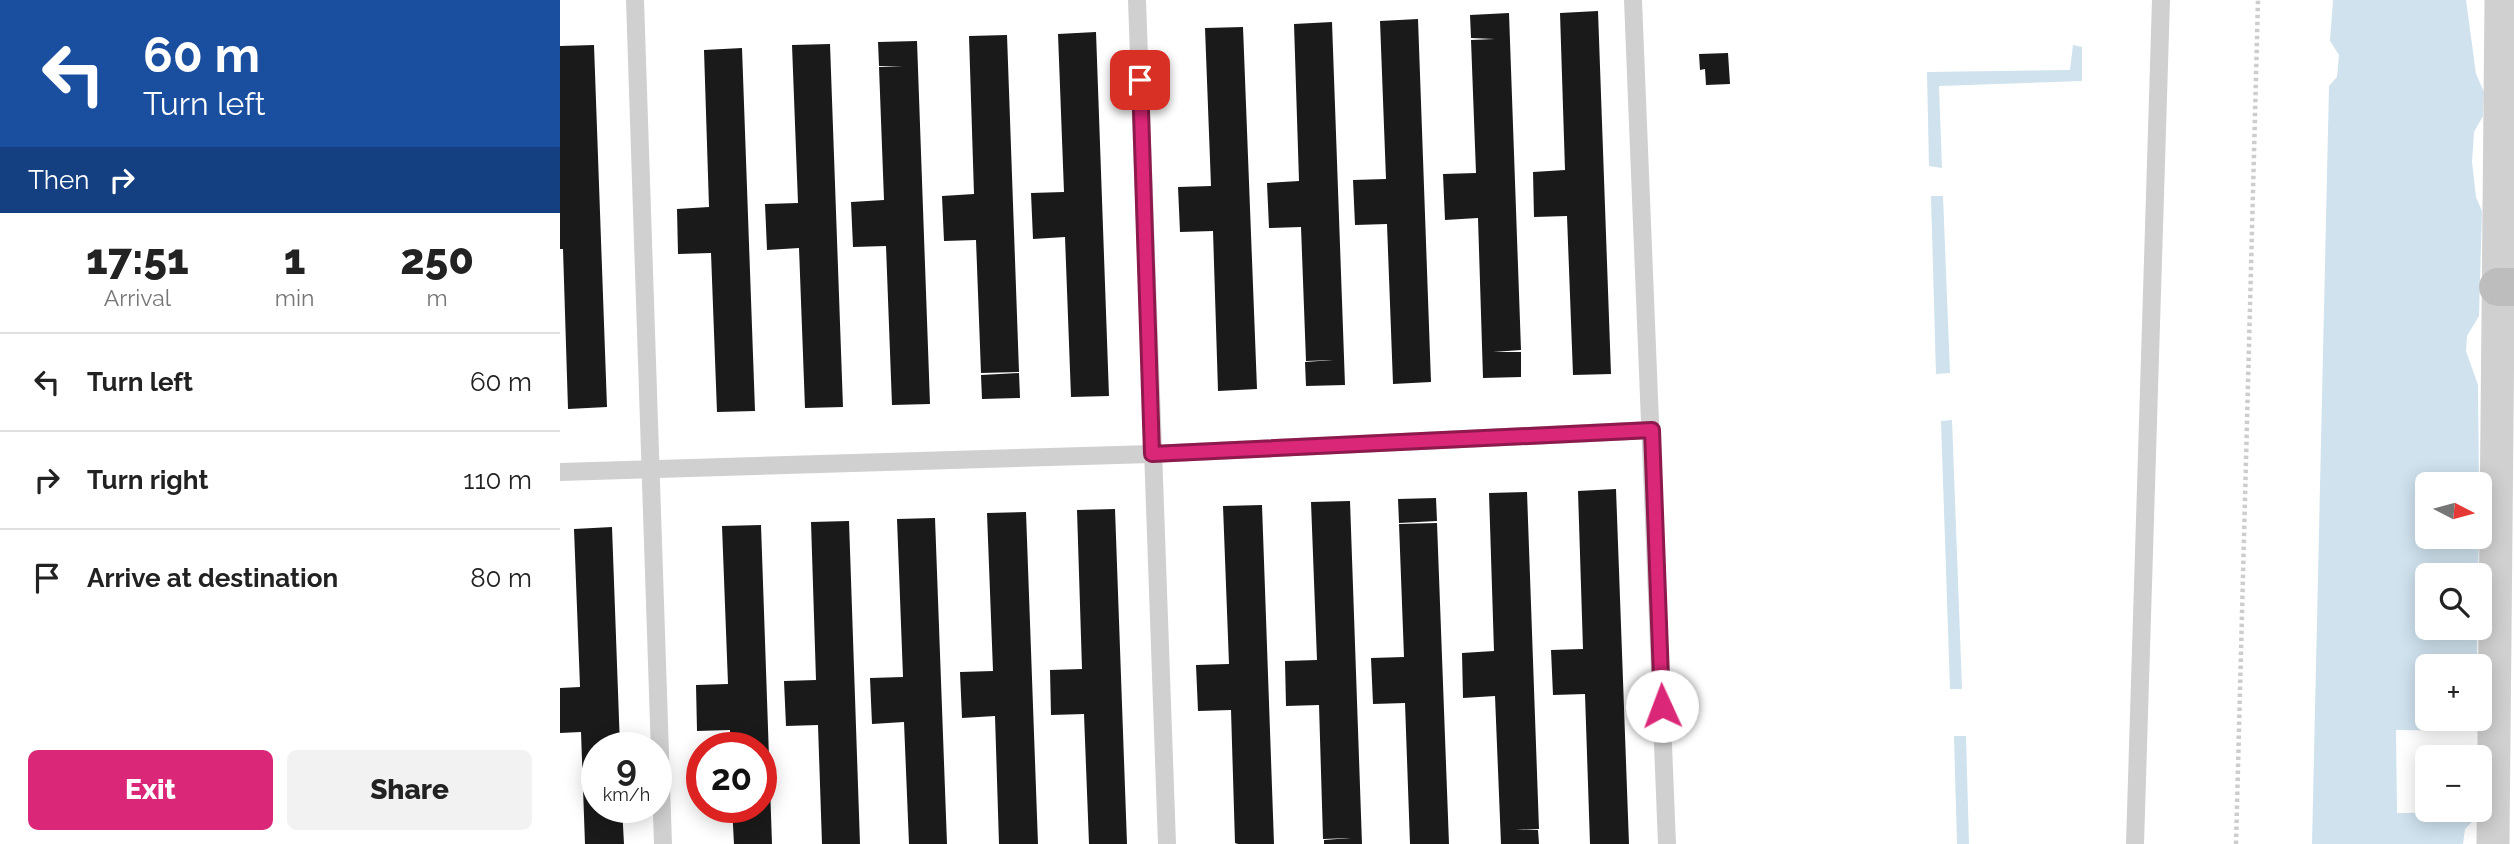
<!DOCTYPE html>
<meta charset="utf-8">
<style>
body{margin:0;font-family:Raleway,sans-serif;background:#f2f2f2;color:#222;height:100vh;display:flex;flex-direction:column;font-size:26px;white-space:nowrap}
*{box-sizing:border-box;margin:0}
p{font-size:23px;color:#767676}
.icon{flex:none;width:38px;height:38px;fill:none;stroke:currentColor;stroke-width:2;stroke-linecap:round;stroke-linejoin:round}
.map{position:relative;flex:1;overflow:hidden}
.side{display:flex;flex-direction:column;background:#fff;width:560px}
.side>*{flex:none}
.top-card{background:#1a4fa0;color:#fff;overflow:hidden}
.needle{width:46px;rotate:96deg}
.controls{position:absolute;left:1855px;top:472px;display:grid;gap:14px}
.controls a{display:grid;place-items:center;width:77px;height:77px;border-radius:10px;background:#fff;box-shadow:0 4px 18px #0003;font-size:35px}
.speed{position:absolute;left:21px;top:732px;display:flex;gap:14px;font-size:35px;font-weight:700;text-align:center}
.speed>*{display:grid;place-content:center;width:91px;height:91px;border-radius:50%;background:#fff;box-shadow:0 4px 18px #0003;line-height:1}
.speed small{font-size:18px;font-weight:400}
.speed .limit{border:10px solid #d22;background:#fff;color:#111}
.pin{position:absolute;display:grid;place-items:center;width:60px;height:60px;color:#fff;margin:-30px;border-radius:14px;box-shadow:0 4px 10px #0006}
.me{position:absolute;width:77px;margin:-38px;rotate:358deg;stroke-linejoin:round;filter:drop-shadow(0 0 5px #0008)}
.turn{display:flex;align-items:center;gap:24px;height:147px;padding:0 28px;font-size:32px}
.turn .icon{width:91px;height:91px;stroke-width:2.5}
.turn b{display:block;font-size:49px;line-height:60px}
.then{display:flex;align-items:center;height:66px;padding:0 28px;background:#0003;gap:14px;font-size:26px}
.eta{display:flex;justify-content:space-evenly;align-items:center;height:119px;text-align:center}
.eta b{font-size:42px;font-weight:800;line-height:49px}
.action{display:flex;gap:14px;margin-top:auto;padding:14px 28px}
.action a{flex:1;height:80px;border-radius:10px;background:#db2777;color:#fff;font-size:28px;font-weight:800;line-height:80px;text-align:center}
.action a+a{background:#f2f2f2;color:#222}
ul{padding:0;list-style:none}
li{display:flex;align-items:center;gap:21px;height:98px;padding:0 28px;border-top:2px solid #e0e0e0}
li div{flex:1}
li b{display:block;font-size:26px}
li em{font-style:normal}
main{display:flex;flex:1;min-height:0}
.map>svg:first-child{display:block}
.water{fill:#cfe2ee}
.building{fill:#1a1a1a}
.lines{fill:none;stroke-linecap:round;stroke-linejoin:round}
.path{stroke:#cdcdcd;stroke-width:4.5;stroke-dasharray:3.5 3.5;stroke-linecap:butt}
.lane{stroke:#d0d0d0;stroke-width:18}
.street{stroke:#d0d0d0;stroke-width:33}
.secondary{stroke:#bdbdbd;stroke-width:38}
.route-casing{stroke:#8e194d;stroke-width:18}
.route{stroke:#db2777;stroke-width:12}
</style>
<main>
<section class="side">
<div class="top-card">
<div class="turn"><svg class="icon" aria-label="left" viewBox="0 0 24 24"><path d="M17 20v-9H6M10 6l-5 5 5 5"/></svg><div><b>60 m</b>Turn left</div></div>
<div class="then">Then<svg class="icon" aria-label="right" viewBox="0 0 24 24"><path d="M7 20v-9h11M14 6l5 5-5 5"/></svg></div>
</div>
<div class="eta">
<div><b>17:51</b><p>Arrival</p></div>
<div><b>1</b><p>min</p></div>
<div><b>250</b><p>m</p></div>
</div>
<ul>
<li><svg class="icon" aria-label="left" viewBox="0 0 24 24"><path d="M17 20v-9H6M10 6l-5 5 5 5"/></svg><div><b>Turn left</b></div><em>60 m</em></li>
<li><svg class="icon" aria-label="right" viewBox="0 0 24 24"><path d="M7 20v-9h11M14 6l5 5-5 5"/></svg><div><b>Turn right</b></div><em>110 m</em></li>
<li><svg class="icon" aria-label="arrive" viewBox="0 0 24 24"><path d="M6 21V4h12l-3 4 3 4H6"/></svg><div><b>Arrive at destination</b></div><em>80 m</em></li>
</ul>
<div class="action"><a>Exit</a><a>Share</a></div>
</section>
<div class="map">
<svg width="1954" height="844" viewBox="0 0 1954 844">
<rect width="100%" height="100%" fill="#fff"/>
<g class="water">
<path d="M1773,0H1906L1916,74L1924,92L1923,116L1914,132L1912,162L1916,197L1922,211L1919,316L1907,336L1906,351L1918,385L1919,485H1867V537H1919L1918,576H1867V628H1917V667H1867V719H1916V731L1836,730L1837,813L1913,812L1912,822L1905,829L1903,844H1752L1769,86L1777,77L1779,55L1770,41Z"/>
<path d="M1513,45L1522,47V81L1379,86L1382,168L1369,166L1367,72L1510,70Z"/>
<path d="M1371,196H1383L1390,373L1376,374Z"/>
<path d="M1392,420L1402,689H1390L1381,421Z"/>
<path d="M1394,736H1406L1409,844H1397Z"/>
</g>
<g class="building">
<path d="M1038,11L1051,374L1013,375L1007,216L974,217L973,172L1005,170L1000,13Z"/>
<path d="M949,13L961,350L933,352H961V377L923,378L918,218L885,220L883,174L916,173L911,40L935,39L911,38L910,15Z"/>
<path d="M858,19L871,382L833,384L827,224L795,225L793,180L826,179L820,21Z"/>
<path d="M772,22L785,385L746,386L745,362L773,360L746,361L741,227L709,228L707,183L739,181L734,24Z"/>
<path d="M683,27L697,389L658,391L653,231L620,232L618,187L651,186L645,28Z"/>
<path d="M536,32L549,396L511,397L505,237L473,239L471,193L504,192L498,34Z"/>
<path d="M447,35L459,372L421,373L416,240L384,241L382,196L414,194L409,36Z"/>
<path d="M357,41L370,404L332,405L326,246L293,247L291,202L324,200L319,67L343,66H319L318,42Z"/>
<path d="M270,44L283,407L245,408L239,248L207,250L205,204L238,203L232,45Z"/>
<path d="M34,45L47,407L8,409L3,249H0V46Z"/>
<path d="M182,48L195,411L157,412L151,253L118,254L117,209L149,207L144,50Z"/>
<path d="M1168,53L1170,84L1146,85L1145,69L1140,70L1139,54Z"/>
<path d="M459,373L460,398L422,399L421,375Z"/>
<path d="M1056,489L1069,844H1030L1025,694L993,695L991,650L1023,649L1018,491Z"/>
<path d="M967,492L979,829L955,830H978L979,844H941L935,696L903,698L902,653L934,651L929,493Z"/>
<path d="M876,498L877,521L839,523L838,499Z"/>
<path d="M790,501L802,844H764V840L791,838L763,839L759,705L726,706L725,661L757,660L751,502Z"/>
<path d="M702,505L714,844H678L675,843L671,710L638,711L636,665L669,664L663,506Z"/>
<path d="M555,509L567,844H529L524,714L491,715L490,670L522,669L517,510Z"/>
<path d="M466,512L478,844H439L435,716L402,718L400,672L433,671L427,513Z"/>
<path d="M375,518L387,844H349L344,722L312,724L310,678L343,677L337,519Z"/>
<path d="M289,521L300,844H262L258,725L226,726L224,681L256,680L251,522Z"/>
<path d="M877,523L889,844H850L845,703L813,704L811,658L844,657L839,524Z"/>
<path d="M201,525L212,844H174L172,807H201V747H170V730L137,731L136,685L168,684L162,526Z"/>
<path d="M52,527L60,747H37V807H62L64,844H25L21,732L0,733V688L20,687L14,529Z"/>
</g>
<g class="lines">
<path class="path" d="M1676,844L1698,0"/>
<g class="lane">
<path d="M75,0L103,844"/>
<path d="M577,0L607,844"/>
<path d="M1073,0L1107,844"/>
<path d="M0,472L591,454L1092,430"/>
<path d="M1575,844L1601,0"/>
</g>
<path class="street" d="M1933,844L1941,0"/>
<path class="secondary" d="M1938,287H1954"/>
</g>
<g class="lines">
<g class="route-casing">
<path id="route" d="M580,80L592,454L1092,430L1102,706"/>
</g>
<use href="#route" class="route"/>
</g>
</svg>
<div class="controls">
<a><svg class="needle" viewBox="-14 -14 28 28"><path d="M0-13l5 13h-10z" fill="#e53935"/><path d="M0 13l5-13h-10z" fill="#767676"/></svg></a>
<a><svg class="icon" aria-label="search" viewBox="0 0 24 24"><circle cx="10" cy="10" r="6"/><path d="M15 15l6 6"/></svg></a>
<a>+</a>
<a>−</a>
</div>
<div class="speed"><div>9<small>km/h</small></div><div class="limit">20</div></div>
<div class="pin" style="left:580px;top:80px;background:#d93025"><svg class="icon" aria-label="arrive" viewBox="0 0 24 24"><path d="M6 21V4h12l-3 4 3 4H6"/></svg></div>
<svg class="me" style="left:1102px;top:706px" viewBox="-20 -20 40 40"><circle r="19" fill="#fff"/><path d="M0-13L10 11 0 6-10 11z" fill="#db2777"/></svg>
</div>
</main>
